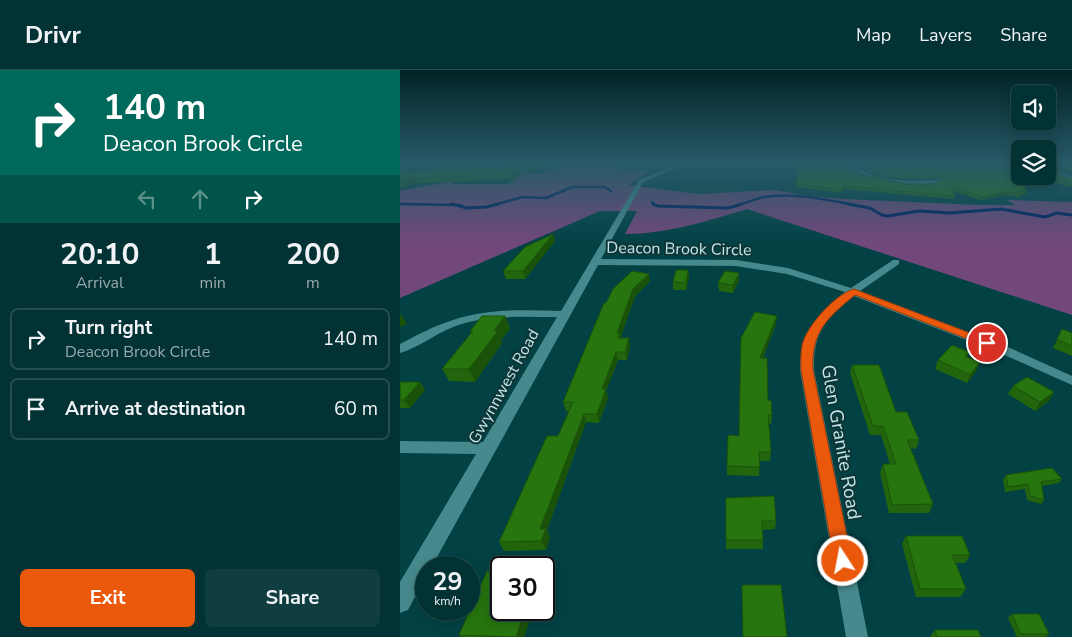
<!DOCTYPE html>
<style>
body{margin:0;font-family:"Nunito Sans",sans-serif;background:#103e40;color:#f1f3f6;height:100vh;display:flex;flex-direction:column;font-size:19px;white-space:nowrap}
*{box-sizing:border-box;margin:0}
p{font-size:16px;color:#96aaac}
.icon{flex:none;width:28px;height:28px;fill:none;stroke:currentColor;stroke-width:2;stroke-linecap:round;stroke-linejoin:round}
.map{position:relative;flex:1;overflow:hidden}
.drawer{display:flex;flex-direction:column;background:#023234;width:400px}
.drawer>*{flex:none}
.banner{background:#00695c;color:#fff;overflow:hidden}
.fabs{position:absolute;left:611px;top:15px;display:grid;gap:10px}
.fabs a{display:grid;place-items:center;width:45px;height:45px;border-radius:8px;background:#023234;box-shadow:0 2px 12px #0003,0 0 0 1px #234d4f;font-size:25px}
.speed{position:absolute;left:15px;top:486px;display:flex;gap:10px;font-size:25px;font-weight:700;text-align:center}
.speed>*{display:grid;place-content:center;width:65px;height:65px;border-radius:50%;background:#023234;box-shadow:0 2px 12px #0003,0 0 0 1px #234d4f;line-height:1}
.speed small{font-size:12px;font-weight:400}
.speed .limit{border:2px solid #111;border-radius:8px;background:#fff;color:#111}
.pin{position:absolute;display:grid;place-items:center;width:42px;height:42px;color:#fff;margin:-21px;border:2px solid #fff;border-radius:50%;box-shadow:0 1px 5px #0007}
.me{position:absolute;width:55px;margin:-28px;rotate:349deg;stroke-linejoin:round;filter:drop-shadow(0 0 4px #0008)}
.turn{display:flex;align-items:center;gap:18px;height:105px;padding:0 20px;font-size:22px}
.turn .icon{width:65px;height:65px;stroke-width:2.5}
.turn b{display:block;font-size:35px;line-height:42px}
.lanes{display:flex;align-items:center;height:48px;padding:0 20px;background:#0003;justify-content:center;gap:25px;direction:ltr}
.lanes .off{opacity:.35}
.eta{display:flex;justify-content:space-evenly;align-items:center;height:85px;text-align:center}
.eta b{font-size:30px;font-weight:700;line-height:35px}
.cta{display:flex;gap:10px;margin-top:auto;padding:10px 20px}
.cta a{flex:1;height:58px;border-radius:8px;background:#ea580c;color:#fff;font-size:20px;font-weight:700;line-height:58px;text-align:center}
.cta a+a{background:#103e40;color:#f1f3f6}
ul{padding:0;list-style:none}
li{display:flex;align-items:center;gap:15px;height:62px;margin:0 10px 8px;padding:0 10px;border:2px solid #234d4f;border-radius:8px}
li div{flex:1}
li b{display:block;font-size:19px}
li em{font-style:normal}
header{display:flex;align-items:center;gap:30px;box-sizing:border-box;height:70px;padding:0 25px;background:#023234;border-bottom:1px solid #234d4f}
header strong{font-size:24px}
nav{display:flex;gap:28px;margin-inline-start:auto;font-size:18px}
main{display:flex;flex:1;min-height:0}
.map>svg:first-child{display:block}
.green{fill:#72487c}
.lines{fill:none;stroke-linecap:round;stroke-linejoin:round}
.stream-far1{stroke:#002262;stroke-width:2.5}
.stream{stroke:#002262;stroke-width:3}
.minor{fill:#478a8d;fill-rule:evenodd}
.wall{fill:#22650d}
.shaded-wall{fill:#1b520a}
.building{fill:#27750f;stroke:#1b520a}
.route{fill:#ea580c;stroke:#983908}
.labels{text-anchor:middle;stroke-width:4;stroke-linejoin:round;paint-order:stroke}
.street-label{font-size:16px;fill:#c3e5e7;stroke:#0e3638}
.near-street-label{font-size:19px;fill:#c3e5e7;stroke:#0e3638}
</style>
<header>
<strong>Drivr</strong>
<nav><a>Map</a><a>Layers</a><a>Share</a></nav>
</header>
<main>
<section class="drawer">
<div class="banner">
<div class="turn"><svg class="icon" aria-label="right" viewBox="0 0 24 24"><path d="M7 20v-9h11M14 6l5 5-5 5"/></svg><div><b>140 m</b>Deacon Brook Circle</div></div>
<div class="lanes"><svg class="icon off" aria-label="left" viewBox="0 0 24 24"><path d="M17 20v-9H6M10 6l-5 5 5 5"/></svg><svg class="icon off" aria-label="ahead" viewBox="0 0 24 24"><path d="M12 20V5M6 11l6-6 6 6"/></svg><svg class="icon" aria-label="right" viewBox="0 0 24 24"><path d="M7 20v-9h11M14 6l5 5-5 5"/></svg></div>
</div>
<div class="eta">
<div><b>20:10</b><p>Arrival</p></div>
<div><b>1</b><p>min</p></div>
<div><b>200</b><p>m</p></div>
</div>
<ul>
<li><svg class="icon" aria-label="right" viewBox="0 0 24 24"><path d="M7 20v-9h11M14 6l5 5-5 5"/></svg><div><b>Turn right</b><p>Deacon Brook Circle</p></div><em>140 m</em></li>
<li><svg class="icon" aria-label="arrive" viewBox="0 0 24 24"><path d="M6 21V4h12l-3 4 3 4H6"/></svg><div><b>Arrive at destination</b></div><em>60 m</em></li>
</ul>
<div class="cta"><a>Exit</a><a>Share</a></div>
</section>
<div class="map">
<svg width="672" height="567" viewBox="0 0 672 567">
<rect width="100%" height="100%" fill="#024245"/>
<path class="green" d="M163,94H217L223,100L251,101L228,115L299,124L375,120L408,126L444,129L579,135H615L607,130L672,132V245L347,139C308,151 266,164 225,164L237,141H200L0,228V121L58,110L52,114H109L120,104H143Z"/>
<g class="lines">
<g class="stream-far1">
<path d="M252,132L254,135"/>
<path d="M0,134L61,135"/>
<path d="M93,135L123,127L146,128L172,117H205L211,121"/>
<path d="M338,135C346,133 355,129 364,127C390,122 428,130 455,135"/>
</g>
<g class="stream">
<path d="M52,134L67,138L86,137L98,134"/>
<path d="M253,134L258,136L328,138L342,134"/>
<path d="M448,134L470,138L482,145L488,146L519,141L550,143L601,139L645,147L657,143L672,145"/>
</g>
<g class="minor">
<path d="M0,94H5V97L11,103L24,100L27,102L8,106L0,98Z"/>
<path d="M39,94H91L53,97Z"/>
<path d="M277,94H284L243,112L201,189L336,190L388,198L451,218L493,190H499V194L460,221L608,277L672,306V315L600,283L454,226C425,247 413,264 414,300L468,567H446L400,300C401,263 416,244 445,222L387,204L336,196L198,195L31,498H26V506L8,540L0,543V512L76,384L0,383V371L83,372L157,247C122,247 85,244 53,257C35,264 18,278 0,283V274C17,265 34,256 53,250C88,238 125,240 161,241L239,110Z"/>
<path d="M441,94C452,93 466,104 478,107C498,112 518,111 538,110L541,112C522,124 459,109 441,94Z"/>
<path d="M608,94H620V98L609,95Z"/>
<path d="M648,100L672,106V110L648,104Z"/>
</g>
</g>
<g class="wall">
<path d="M91,94H151L131,103H124L115,109L19,113L0,117V97L8,104L79,96L90,98L101,97L108,94L92,96Z"/>
<path d="M368,94H442L461,104L506,114H533L541,110L538,108L508,109L486,107L451,94H609L626,122L625,125H621L620,127L604,125L581,130L553,121L555,126L554,129L444,119L441,123L396,117L398,99Z"/>
<path d="M648,94H672V104L648,98V99L649,103L672,109V117L623,106H648Z"/>
<path d="M153,164L155,171L125,209H106L103,201Z"/>
<path d="M288,200L289,207L286,220H273V212Z"/>
<path d="M339,203V210L333,223L319,221L318,213Z"/>
<path d="M250,211L235,226L221,266V268L230,277L227,290H218L206,321L208,328L199,353L186,352L147,460L150,467L146,480L104,481L99,472L158,366L169,341H166L163,332L206,233Z"/>
<path d="M105,246L110,258L101,270L102,273L75,312L49,311L42,299L71,263L70,261Z"/>
<path d="M376,254L363,288L368,331L372,345L371,354H369L371,382L370,391H360L359,406L327,405V396L339,366L341,268Z"/>
<path d="M662,259L672,263V286L653,278Z"/>
<path d="M569,282L567,287L576,301L567,313L535,299L538,290Z"/>
<path d="M452,295L496,342L519,370L516,379L511,378L533,434L529,443H489L480,403L483,394H490L481,365H470L450,303Z"/>
<path d="M0,312H20L25,320L10,338H0Z"/>
<path d="M613,316L649,331L635,341L608,324Z"/>
<path d="M606,405L662,409L659,413L642,416L644,430L641,434L627,430L625,419L605,422L603,410Z"/>
<path d="M326,428L376,451L375,459L363,460V479H326Z"/>
<path d="M506,466L570,485L565,493H556L566,519L560,527H516L502,474Z"/>
<path d="M101,540H117L116,541L130,549L124,567H61L59,565Z"/>
<path d="M612,544L649,564L646,567H617L608,548Z"/>
<path d="M535,560L581,567H530Z"/>
</g>
<g class="shaded-wall">
<path d="M11,94H23L11,100L9,95Z"/>
<path d="M91,94H112L92,96Z"/>
<path d="M139,94H151L131,103L130,98Z"/>
<path d="M123,98L124,103L115,109L114,104Z"/>
<path d="M16,108L19,113L0,117V111Z"/>
<path d="M605,122L604,125L581,130L582,127Z"/>
<path d="M153,164L155,171L125,209L123,201Z"/>
<path d="M288,200L289,207L286,220V213Z"/>
<path d="M339,203V210L333,223V215Z"/>
<path d="M249,204L250,211L235,226L221,266L222,271L219,277L217,263L233,219Z"/>
<path d="M0,243L7,254L0,257Z"/>
<path d="M105,246L110,258L101,270L102,273L75,312L69,299L94,260Z"/>
<path d="M377,246L376,254L359,296L360,288Z"/>
<path d="M229,268L230,277L227,290L225,282Z"/>
<path d="M216,282L218,290L206,321L208,328L199,353L197,344L202,319Z"/>
<path d="M580,292L576,301L567,313L570,305Z"/>
<path d="M20,312L25,320L10,338L4,330Z"/>
<path d="M654,322L649,331L635,341L640,332Z"/>
<path d="M184,344L186,352L147,460L150,467L146,480L141,471L140,459Z"/>
<path d="M125,541L130,549L124,567H116Z"/>
</g>
<g class="building">
<path d="M51,94H75L79,96L90,98L101,97L109,94H139L130,98H123L114,104L16,108L0,111V97L8,104Z"/>
<path d="M382,94H442L461,104L506,114H533L544,109L539,105L509,106L486,104L458,94H609L620,97V106H623L626,122L621,121L622,124L605,122L582,127L551,117L555,126L444,116L441,120L396,114L399,97Z"/>
<path d="M648,94H672V101L650,95L648,97Z"/>
<path d="M648,98L649,103L672,109V113L638,106H648Z"/>
<path d="M153,164L123,201H103L125,177Z"/>
<path d="M276,200H288L286,213L273,212Z"/>
<path d="M232,201L249,204L233,219L217,263H220L218,268H229L225,282H216L202,319H206L197,344H184L140,459H146L141,471L99,472L147,366H158L173,332H163L204,233H206L213,219Z"/>
<path d="M325,201L339,203L333,215L318,213Z"/>
<path d="M355,242L377,246L360,288H367L368,331L371,330L372,345H368L371,382H359L360,397L327,396L328,365L339,366L341,268Z"/>
<path d="M82,246H105L94,260L98,261L69,299H42L73,261H70Z"/>
<path d="M662,259L672,263V276L657,269Z"/>
<path d="M552,275L569,282L565,286L580,292L570,305L538,290Z"/>
<path d="M452,295H479L496,342H507L519,370H507L533,434L492,435L483,394H496L483,356H473Z"/>
<path d="M627,307L654,322L640,332L613,316Z"/>
<path d="M0,312H20L4,330H0Z"/>
<path d="M652,398L662,409L641,412L644,430L630,426L628,414L608,417L606,405Z"/>
<path d="M374,426L376,451H362L363,470H326V428Z"/>
<path d="M506,466H562L570,485H552L566,519H520Z"/>
<path d="M87,501L101,502V540L125,541L116,567L59,565Z"/>
<path d="M342,515H381L387,567H343Z"/>
<path d="M612,544H639L649,564H621Z"/>
<path d="M535,560H578L581,567H537Z"/>
</g>
<linearGradient id="sky" x2="0" y2="1"><stop stop-color="#012426"/><stop offset="0.54" stop-color="#285a68"/><stop offset="1" stop-color="#285a68" stop-opacity="0"/></linearGradient>
<rect width="672" height="173" fill="url(#sky)"/>
<path class="route" d="M454,219L591,271L592,273L587,276L583,275L455,225C427,248 411,262 413,300L452,491L449,497L443,500L436,497L434,491L401,300C401,289 400,279 404,269C411,252 436,224 454,219Z"/>
<g class="labels">
<g class="street-label">
<text transform="translate(279 178) rotate(1)" y="6">Deacon Brook Circle</text>
<text transform="translate(103 316) rotate(-61)" y="6">Gwynnwest Road</text>
</g>
<g class="near-street-label">
<text transform="translate(442 372) rotate(80)" y="7">Glen Granite Road</text>
</g>
</g>
</svg>
<div class="fabs">
<a><svg class="icon" aria-label="sound" viewBox="0 0 24 24"><path d="M4 9h4l5-4v14l-5-4H4zM17 9q2 3 0 6"/></svg></a>
<a><svg class="icon" aria-label="layers" viewBox="0 0 24 24"><path d="M12 4l9 5-9 5-9-5zM3 14l9 5 9-5"/></svg></a>
</div>
<div class="speed"><div>29<small>km/h</small></div><div class="limit">30</div></div>
<div class="pin" style="left:587px;top:273px;background:#d93025"><svg class="icon" aria-label="arrive" viewBox="0 0 24 24"><path d="M6 21V4h12l-3 4 3 4H6"/></svg></div>
<svg class="me" style="left:443px;top:491px" viewBox="-20 -20 40 40"><circle r="17" fill="#ea580c" stroke="#fff" stroke-width="3"/><path d="M0-11L8 9 0 5-8 9z" fill="#fff"/></svg>
</div>
</main>
